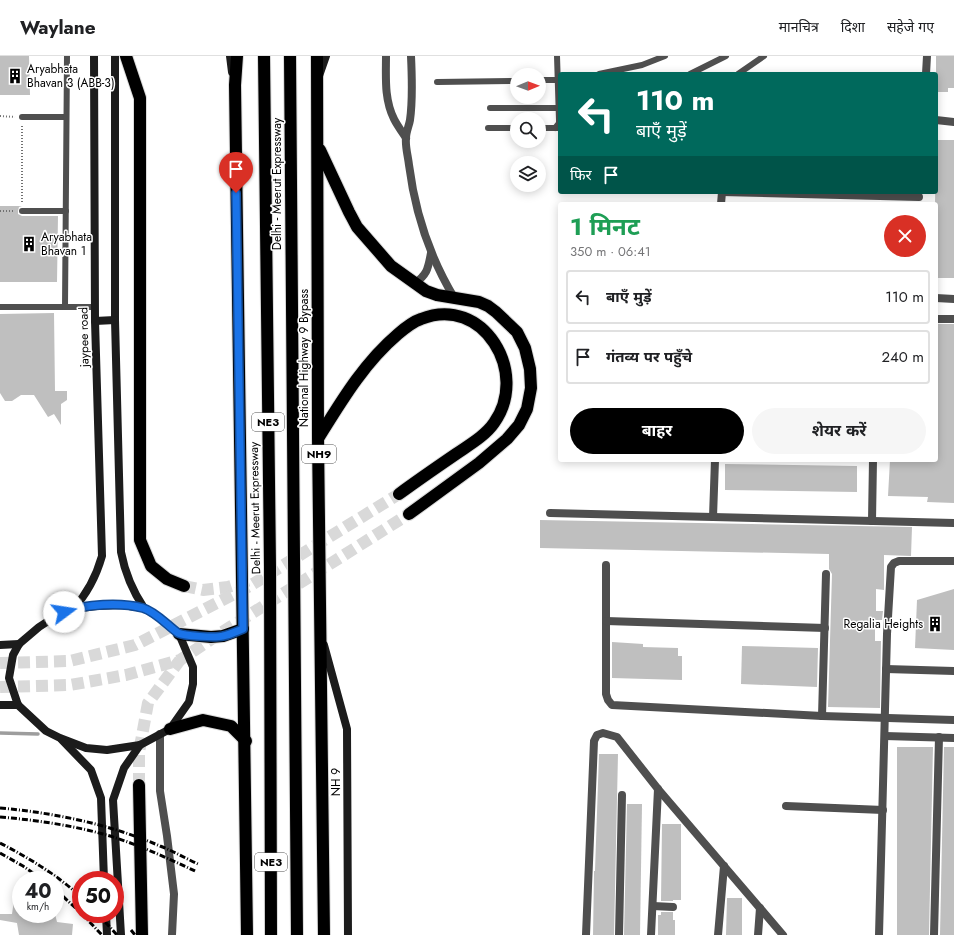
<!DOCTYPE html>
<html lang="hi">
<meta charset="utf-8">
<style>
body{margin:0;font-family:Jost,"Noto Sans Devanagari",sans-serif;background:#f6f6f6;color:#202124;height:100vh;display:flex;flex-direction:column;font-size:15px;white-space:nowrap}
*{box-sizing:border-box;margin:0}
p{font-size:13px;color:#757577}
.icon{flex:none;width:22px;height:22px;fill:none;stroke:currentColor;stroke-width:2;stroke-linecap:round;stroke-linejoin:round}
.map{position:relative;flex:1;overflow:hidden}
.sheet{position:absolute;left:558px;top:146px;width:380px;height:260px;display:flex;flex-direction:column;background:#fff;border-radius:4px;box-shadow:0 2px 10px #0003}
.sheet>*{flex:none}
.banner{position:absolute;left:558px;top:16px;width:380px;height:122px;border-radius:4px;box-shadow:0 2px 10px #0003;background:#00695c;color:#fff;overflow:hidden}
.needle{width:26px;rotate:89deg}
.controls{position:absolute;left:510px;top:12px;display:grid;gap:8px}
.controls a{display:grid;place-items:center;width:36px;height:36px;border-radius:50%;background:#fff;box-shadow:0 2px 10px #0003;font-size:20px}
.speed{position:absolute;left:12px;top:815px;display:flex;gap:8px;font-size:20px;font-weight:700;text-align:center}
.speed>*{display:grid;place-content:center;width:52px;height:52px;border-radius:50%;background:#fff;box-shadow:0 2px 10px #0003;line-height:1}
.speed small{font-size:10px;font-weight:400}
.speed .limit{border:6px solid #d22;background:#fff;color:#111}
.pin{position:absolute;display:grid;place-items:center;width:34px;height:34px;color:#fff;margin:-41px -17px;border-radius:50% 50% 50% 0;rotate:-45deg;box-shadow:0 0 4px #0007}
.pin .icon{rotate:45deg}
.me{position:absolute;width:44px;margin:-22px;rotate:76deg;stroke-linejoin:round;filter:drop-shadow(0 0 3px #0008)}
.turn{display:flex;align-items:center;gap:14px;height:84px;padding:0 12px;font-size:18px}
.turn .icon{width:52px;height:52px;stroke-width:2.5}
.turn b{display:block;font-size:28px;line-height:34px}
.then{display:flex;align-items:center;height:38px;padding:0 12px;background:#0003;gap:8px;font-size:15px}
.round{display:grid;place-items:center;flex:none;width:42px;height:42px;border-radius:21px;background:#f6f6f6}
.overview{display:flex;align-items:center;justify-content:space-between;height:68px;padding:0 12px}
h1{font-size:24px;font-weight:700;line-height:30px;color:#1e9e55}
.primary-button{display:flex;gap:8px;margin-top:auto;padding:8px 12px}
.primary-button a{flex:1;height:46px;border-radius:24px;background:#000;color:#fff;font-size:16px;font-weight:700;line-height:46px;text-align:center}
.primary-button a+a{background:#f6f6f6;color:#202124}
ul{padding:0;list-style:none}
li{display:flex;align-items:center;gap:12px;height:54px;margin:0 8px 6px;padding:0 4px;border:2px solid #e0e0e0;border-radius:4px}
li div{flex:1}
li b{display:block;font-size:15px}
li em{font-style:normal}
header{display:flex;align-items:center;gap:24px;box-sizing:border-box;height:56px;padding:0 20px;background:#fff;border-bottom:1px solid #e0e0e0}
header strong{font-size:19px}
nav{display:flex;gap:22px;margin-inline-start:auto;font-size:14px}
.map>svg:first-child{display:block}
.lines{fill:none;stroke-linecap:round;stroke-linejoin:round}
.stream{stroke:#9d9d9d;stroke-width:3.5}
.building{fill:#bfbfbf}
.highway-tunnel{stroke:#d9d9d9;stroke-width:12;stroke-dasharray:12 6;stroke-linecap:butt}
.highway-casing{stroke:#dbdbdb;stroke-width:14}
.path{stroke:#717171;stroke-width:2;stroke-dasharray:1 2;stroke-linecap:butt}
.lane{stroke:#4f4f4f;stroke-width:6}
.street{stroke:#4f4f4f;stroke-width:8}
.secondary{stroke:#1c1c1c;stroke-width:8}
.highway{stroke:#000;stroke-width:12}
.rail{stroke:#000;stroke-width:3;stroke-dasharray:6 2 1 2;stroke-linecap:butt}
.route-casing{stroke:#114b97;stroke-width:10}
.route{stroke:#1a73e8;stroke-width:7}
.labels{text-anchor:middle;stroke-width:3;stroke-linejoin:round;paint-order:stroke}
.shield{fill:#fff;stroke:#4c4c4c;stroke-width:1}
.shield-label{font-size:11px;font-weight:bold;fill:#000}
.poi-label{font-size:12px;fill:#000;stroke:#fff;text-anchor:start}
.street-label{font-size:12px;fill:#000;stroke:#fff}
</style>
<header>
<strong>Waylane</strong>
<nav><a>मानचित्र</a><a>दिशा</a><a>सहेजे गए</a></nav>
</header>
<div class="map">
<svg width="954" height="879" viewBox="0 0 954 879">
<rect width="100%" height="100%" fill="#fff"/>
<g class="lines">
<path class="stream" d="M0,677L38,678"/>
</g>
<g class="building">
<path d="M0,0H29L30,39H0Z"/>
<path d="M936,0H954V32H948V36H936Z"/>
<path d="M936,84H954V222H936L935,148Z"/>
<path d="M0,150H58H22L19,151L18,155V158L22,160H58L57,226H0Z"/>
<path d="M54,257L55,335H67V344L61,348V369L54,358L48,361L34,339H21L12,345H5L0,337V258Z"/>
<path d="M936,268H954V447L927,446L928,441L888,440L890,404H936Z"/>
<path d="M725,408L857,410V436L725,434Z"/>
<path d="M540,464L912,471L911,500L884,499V534L876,533V555H883L882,564H875V585H881L880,652L828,651L832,518L829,513V498L540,492Z"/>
<path d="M954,533V594L915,592L917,544Z"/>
<path d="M612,586L643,588V591L678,592V600H682V624L612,622Z"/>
<path d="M742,590L818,592L817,631L741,628Z"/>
<path d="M897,691H933L929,879H897Z"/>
<path d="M944,691H954V879H940Z"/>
<path d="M599,698H618L614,879H593L594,818V815H595Z"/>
<path d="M627,748H642L640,879H624Z"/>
<path d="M662,768H681V844H673V845H661Z"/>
<path d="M15,837H21V858H55L57,866L73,868L72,879H19L17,867L0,864V858H12Z"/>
<path d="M727,842H742V879H726Z"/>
<path d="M661,856H673V864H675V879H658V859H661Z"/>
</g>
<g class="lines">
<g class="highway-tunnel">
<path d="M184,530L203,534L228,531L250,524"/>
<path d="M0,607L70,605L135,589L248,531L399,438"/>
<path d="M0,631L70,629L126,619L180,604L216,580L409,458"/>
<path d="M139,729V696L148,647L180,604"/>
</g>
<g class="highway-casing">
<g id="highway">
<path d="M126,0L140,42V484L151,510L167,523L184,530"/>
<path d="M237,0L235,29C239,312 245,595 247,879"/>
<path d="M264,0L270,510L271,879"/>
<path d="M290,0L297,879"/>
<path d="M317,0L318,382L324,879"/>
<path d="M320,94L349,156L357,171L391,210L426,235L437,239L479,246L488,250L496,256L517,276L525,292L530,313L531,332L527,353L519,369L507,383L479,407L409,458"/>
<path d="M319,381C342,344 364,307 398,278C405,272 412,266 421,263C483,238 530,317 494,367C485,380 469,389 456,398C437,411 418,424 399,438"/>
<path d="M179,578L211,581L223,580L243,573"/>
<path d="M170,673L203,664L231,670L246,685"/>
<path d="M139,729L142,879"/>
</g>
</g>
<g class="path">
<path d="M0,60L15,61"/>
<path d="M22,146V70"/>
<path d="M0,155H14"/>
</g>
<g class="lane">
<path d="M599,18L642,9L665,0"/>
<path d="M690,18L726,0"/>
<path d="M738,18L764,0"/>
<path d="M539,24H560"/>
<path d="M437,26L517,25"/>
<path d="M490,52H560"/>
<path d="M22,61H66"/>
<path d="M488,72H517"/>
<path d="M539,72H558"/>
<path d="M555,72L559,67V64L557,0"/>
<path d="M22,155H66"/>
<path d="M0,251H65L67,0"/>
<path d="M65,251H95"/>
</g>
<g class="street">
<path d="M386,0C386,21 384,43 394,63C397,69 402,76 406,82"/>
<path d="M411,0C412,21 413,43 410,64C409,70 406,76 406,82C405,90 408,100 409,109C415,156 430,202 455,243"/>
<path d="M926,18L927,0"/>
<path d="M936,64L954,66"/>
<path d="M722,136L919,141"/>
<path d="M721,148L722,136"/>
<path d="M414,228C428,218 428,212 431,197"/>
<path d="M936,242L954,243"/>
<path d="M936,263H954"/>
<path d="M550,457L954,467"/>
<path d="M713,461L715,404"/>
<path d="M872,465L873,404"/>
<path d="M606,509V638L608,644L612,649L822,660L954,664"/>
<path d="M606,565L825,572"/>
<path d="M886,613L954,615"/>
<path d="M822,660L826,518"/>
<path d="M160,678V735L167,780L174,838L172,879"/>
<path d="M885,680L954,682"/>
<path d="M786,750L883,754"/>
<path d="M653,850L673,851"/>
<path d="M586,879L594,685L597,679L603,677L617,681L658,733L783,879"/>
<path d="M619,879L622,739"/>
<path d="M651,879L658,733"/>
<path d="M718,879L724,810"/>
<path d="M758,879L760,852"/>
<path d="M879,879L887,578L891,511L894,507L899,505H954"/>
<path d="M934,879L939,681"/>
</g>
<g class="secondary">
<path d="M115,0V264L121,496C125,517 132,534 144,552"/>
<path d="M230,0L232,16"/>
<path d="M319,20L326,0"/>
<path d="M95,265L115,264"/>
<path d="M121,549L144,552L157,560L179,578L193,611V628L189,646L170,673L140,689L107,694L86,692L60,682L46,675L18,649L9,622L13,599L19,588L39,571L56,560L73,553L97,550Z"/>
<path d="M73,553C88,537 96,521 102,500L95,265L94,0"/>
<path d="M0,589L19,588"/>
<path d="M324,589L347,673L348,879"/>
<path d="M0,649H18"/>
<path d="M62,684L91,714L101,742L104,824"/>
<path d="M106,858L107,879"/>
<path d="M121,879L113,744L124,712L140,689"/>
</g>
<use href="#highway" class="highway"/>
<g class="rail">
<path d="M0,752C55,757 109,768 160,790C173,795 185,802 198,808"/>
<path d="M0,761C35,764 70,769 103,778C135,787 165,801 195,815"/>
<path d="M0,787C29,802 57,819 81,841"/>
<path d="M0,797L23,810L43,824"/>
<path d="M55,833L81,857"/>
<path d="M82,858L102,879"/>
<path d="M98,858L117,879"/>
<path d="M131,874L135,879"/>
</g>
</g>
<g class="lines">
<g class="route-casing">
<path id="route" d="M64,556C85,548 121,546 143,552C156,556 167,569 178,577C183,580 216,582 223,580C230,579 237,575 243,573L236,137"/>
</g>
<use href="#route" class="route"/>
</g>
<defs>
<g id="building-bare" transform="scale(1.2)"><path d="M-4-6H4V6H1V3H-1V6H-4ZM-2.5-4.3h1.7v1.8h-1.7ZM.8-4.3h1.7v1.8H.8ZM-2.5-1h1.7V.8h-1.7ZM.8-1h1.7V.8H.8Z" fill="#000" stroke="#fff" stroke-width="2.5" paint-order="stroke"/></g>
</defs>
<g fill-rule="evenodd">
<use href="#building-bare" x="15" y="20"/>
<use href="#building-bare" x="29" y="188"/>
<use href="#building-bare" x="935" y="568"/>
</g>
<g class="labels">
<g class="shield">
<rect x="252" y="357" width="32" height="18" rx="3"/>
<rect x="302" y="389" width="34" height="18" rx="3"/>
<rect x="255" y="797" width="32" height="18" rx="3"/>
</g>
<g class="shield-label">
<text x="268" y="370">NE3</text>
<text x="319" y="402">NH9</text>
<text x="271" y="810">NE3</text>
</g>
<g class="poi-label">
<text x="27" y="17">Aryabhata<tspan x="27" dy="14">Bhavan 3 (ABB-3)</tspan></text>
<text x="41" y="185">Aryabhata<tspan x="41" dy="14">Bhavan 1</tspan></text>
<text x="923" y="572" text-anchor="end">Regalia Heights</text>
</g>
<g class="street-label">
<text transform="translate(277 128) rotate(-90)" y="4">Delhi - Meerut Expressway</text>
<text transform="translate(84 281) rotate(-91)" y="4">jaypee road</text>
<text transform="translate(304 302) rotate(-90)" y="4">National Highway 9 Bypass</text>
<text transform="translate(255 452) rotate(-91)" y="4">Delhi - Meerut Expressway</text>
<text transform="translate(336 726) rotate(-90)" y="4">NH 9</text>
</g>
</g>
</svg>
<div class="controls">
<a><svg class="needle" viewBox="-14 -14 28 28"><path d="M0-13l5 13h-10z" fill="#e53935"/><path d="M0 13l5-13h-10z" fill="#757577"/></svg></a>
<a><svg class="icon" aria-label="search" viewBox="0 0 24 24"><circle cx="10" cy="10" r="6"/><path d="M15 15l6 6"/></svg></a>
<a><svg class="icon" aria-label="layers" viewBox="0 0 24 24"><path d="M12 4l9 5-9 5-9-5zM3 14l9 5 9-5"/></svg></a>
</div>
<div class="speed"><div>40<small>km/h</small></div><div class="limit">50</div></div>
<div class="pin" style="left:236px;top:137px;background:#d93025"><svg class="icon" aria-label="arrive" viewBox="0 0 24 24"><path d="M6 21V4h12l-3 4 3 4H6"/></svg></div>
<svg class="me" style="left:64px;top:556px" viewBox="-20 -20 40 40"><circle r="19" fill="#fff"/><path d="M0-13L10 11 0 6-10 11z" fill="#1a73e8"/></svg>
<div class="banner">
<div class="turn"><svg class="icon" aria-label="left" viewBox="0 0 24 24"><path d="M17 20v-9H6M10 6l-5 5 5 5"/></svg><div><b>110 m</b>बाएँ मुड़ें</div></div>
<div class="then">फिर<svg class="icon" aria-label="arrive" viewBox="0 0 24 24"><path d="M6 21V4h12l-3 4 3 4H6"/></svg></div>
</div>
<section class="sheet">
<div class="overview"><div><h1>1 मिनट</h1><p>350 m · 06:41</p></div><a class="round" style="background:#d93025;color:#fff"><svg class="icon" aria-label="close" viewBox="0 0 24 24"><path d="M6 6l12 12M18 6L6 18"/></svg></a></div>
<ul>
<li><svg class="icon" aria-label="left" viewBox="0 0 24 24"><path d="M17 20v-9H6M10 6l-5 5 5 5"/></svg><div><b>बाएँ मुड़ें</b></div><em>110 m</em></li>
<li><svg class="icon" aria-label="arrive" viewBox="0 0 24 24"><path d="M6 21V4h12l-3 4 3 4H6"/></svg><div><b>गंतव्य पर पहुँचे</b></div><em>240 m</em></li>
</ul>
<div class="primary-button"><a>बाहर</a><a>शेयर करें</a></div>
</section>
</div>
